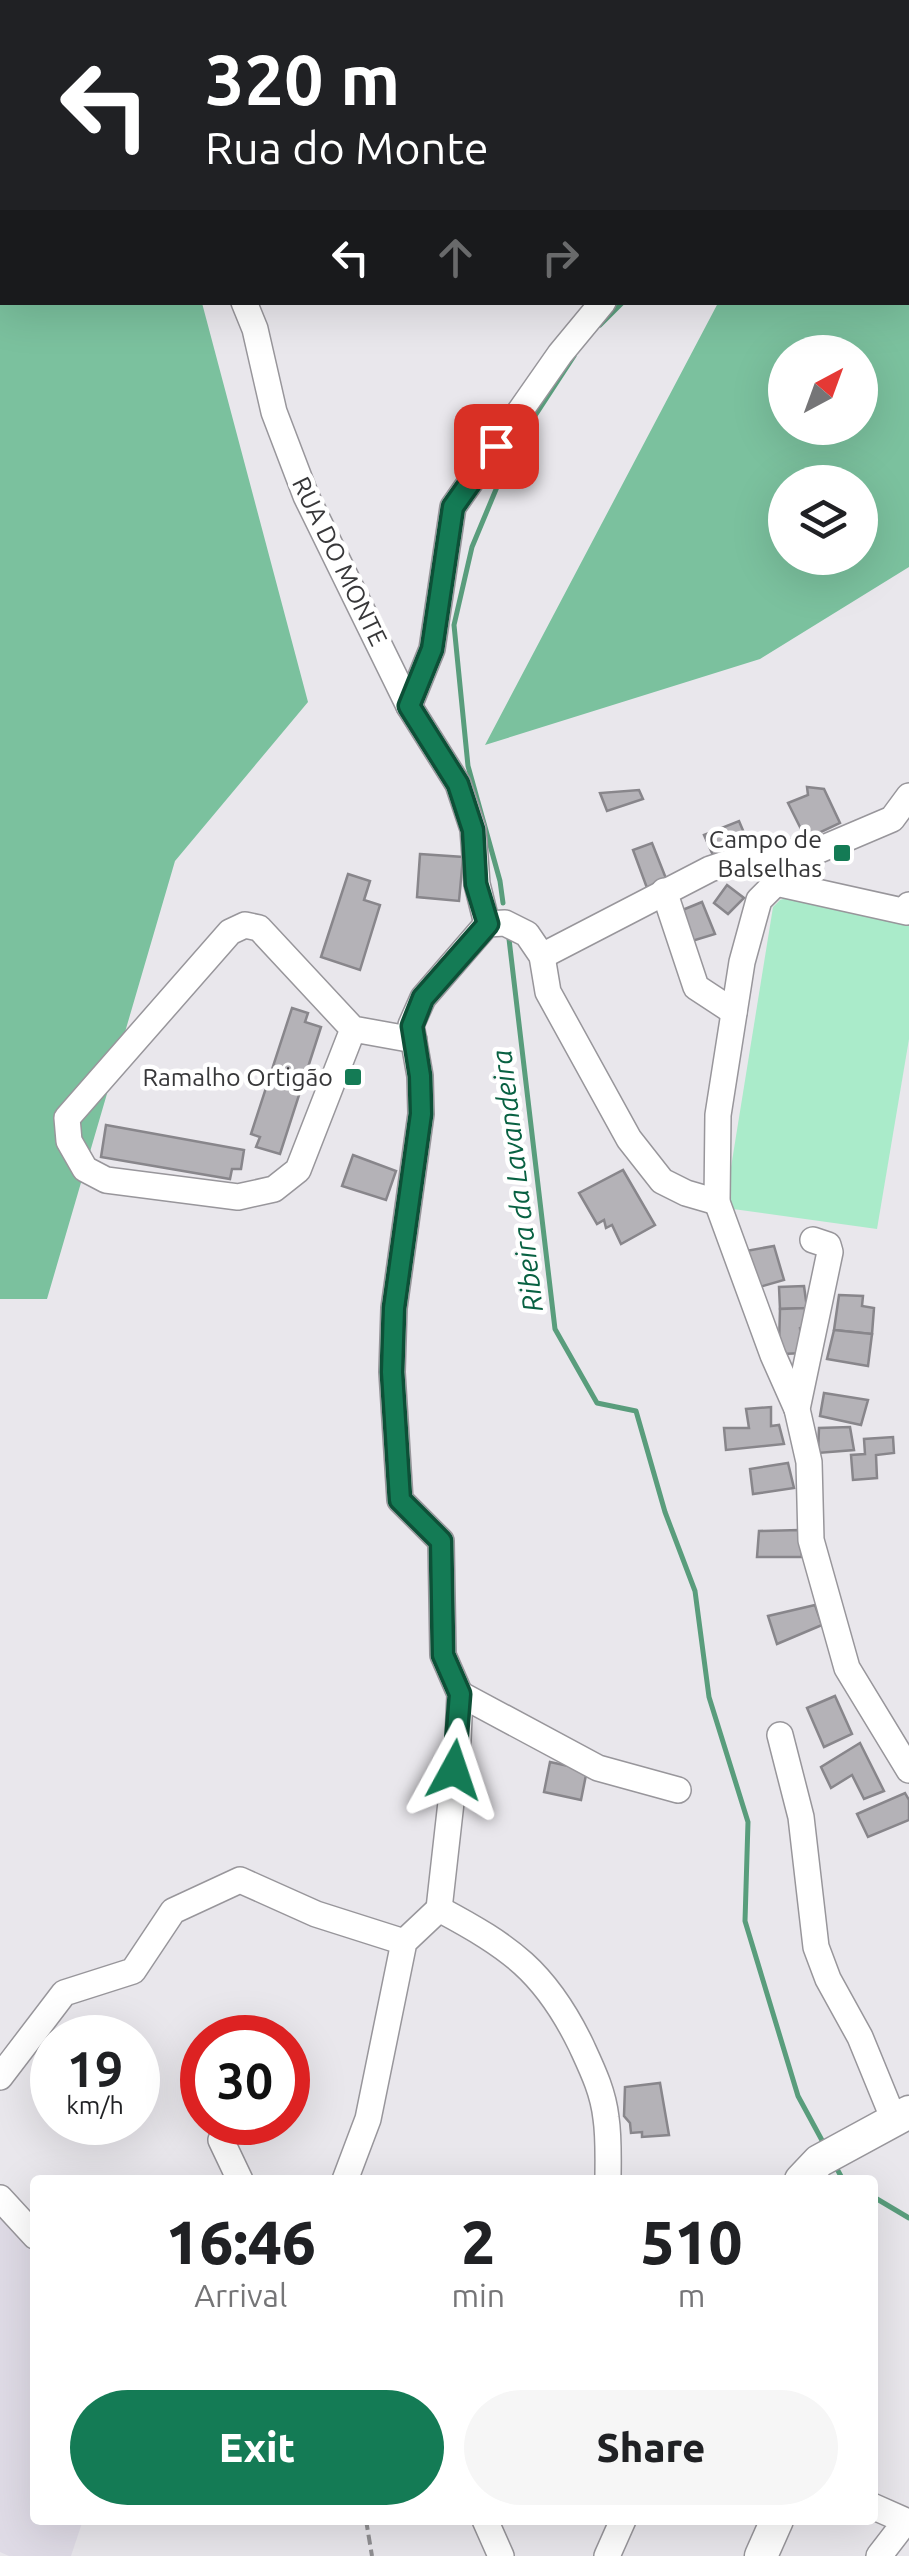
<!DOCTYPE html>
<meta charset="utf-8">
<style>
body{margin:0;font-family:Ubuntu,sans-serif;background:#f6f6f6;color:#202124;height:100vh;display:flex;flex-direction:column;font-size:38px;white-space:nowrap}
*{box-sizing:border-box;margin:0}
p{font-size:32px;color:#757577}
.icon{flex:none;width:55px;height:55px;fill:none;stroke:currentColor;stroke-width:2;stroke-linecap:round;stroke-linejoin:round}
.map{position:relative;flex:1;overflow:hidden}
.sheet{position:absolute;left:30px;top:2175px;width:848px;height:350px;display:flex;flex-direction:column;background:#fff;border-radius:10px;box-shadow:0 10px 40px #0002}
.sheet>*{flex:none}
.hud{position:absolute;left:0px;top:0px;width:910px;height:305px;box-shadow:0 10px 40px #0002;background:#202124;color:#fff;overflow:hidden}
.needle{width:65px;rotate:41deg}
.controls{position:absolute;left:768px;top:335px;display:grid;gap:20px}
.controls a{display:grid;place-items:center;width:110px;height:110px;border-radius:50%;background:#fff;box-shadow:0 10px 40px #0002;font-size:50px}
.speed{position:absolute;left:30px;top:2015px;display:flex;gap:20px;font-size:50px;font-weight:700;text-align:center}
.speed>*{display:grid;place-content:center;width:130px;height:130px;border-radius:50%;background:#fff;box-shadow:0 10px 40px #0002;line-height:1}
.speed small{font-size:25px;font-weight:400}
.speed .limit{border:15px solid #d22;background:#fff;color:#111}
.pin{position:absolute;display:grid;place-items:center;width:85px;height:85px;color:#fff;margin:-42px;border-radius:20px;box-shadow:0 5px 15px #0006}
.me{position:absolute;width:110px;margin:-55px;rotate:5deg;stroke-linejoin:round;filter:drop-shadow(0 0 8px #0008)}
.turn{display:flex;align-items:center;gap:35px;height:210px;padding:0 40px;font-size:45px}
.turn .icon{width:130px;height:130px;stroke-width:2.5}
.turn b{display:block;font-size:70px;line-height:85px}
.lanes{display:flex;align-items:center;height:95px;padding:0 40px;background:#0003;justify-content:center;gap:50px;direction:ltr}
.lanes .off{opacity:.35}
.eta{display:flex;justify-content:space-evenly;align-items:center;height:170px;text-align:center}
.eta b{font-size:60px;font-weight:800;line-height:70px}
.cta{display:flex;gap:20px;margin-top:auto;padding:20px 40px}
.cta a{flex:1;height:115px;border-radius:60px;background:#147b55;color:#fff;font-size:40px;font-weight:800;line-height:115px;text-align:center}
.cta a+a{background:#f6f6f6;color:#202124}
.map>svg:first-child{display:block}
.built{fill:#dfdbe6}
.green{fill:#aaebca}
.forest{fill:#7bc19e;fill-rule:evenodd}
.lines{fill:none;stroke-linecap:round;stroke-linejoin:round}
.stream{stroke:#599d7c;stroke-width:5}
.building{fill:#b4b2b7;stroke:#88868b;stroke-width:2.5}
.minor-casing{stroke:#98969b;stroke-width:28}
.major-casing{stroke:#98969b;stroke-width:35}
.path{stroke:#908f92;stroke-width:4;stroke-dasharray:10 5;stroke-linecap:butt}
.minor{stroke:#fff;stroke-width:25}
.major{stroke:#fff;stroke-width:32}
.route-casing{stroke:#0d5037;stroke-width:25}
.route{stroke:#147b55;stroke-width:18}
.poi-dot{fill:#147b55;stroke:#fff;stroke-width:4}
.labels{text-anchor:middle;stroke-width:9;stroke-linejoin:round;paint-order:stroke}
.street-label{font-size:25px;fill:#373739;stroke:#fff}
.poi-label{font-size:25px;fill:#373739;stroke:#fff;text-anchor:end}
.water-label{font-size:28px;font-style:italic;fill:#086142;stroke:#fff}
</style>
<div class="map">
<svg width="909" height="2556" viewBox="0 0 909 2556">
<rect width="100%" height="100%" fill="#e9e7ec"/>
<path class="built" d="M0,2210L35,2253V2520H83L71,2556H9L0,2552Z"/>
<path class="green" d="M789,897L909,919V1039L877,1229L733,1209L727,1192L773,907L780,900Z"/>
<g class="forest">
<path d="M0,0H212L2,2V302L202,303L308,702L175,861L47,1299H0Z"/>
<path d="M595,0H909V567L760,659L485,745L718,303L908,302V2ZM785,352H860V428H785ZM785,482H860V558H785Z"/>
</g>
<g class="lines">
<g class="stream">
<path d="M852,2L853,0"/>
<path d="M600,325L623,302"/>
<path d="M503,903L500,881L468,766L454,625L472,547L512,451L574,356"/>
<path d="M509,939L555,1329L597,1403L636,1411L665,1512L695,1591L709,1697L748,1822L745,1921L798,2096L824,2144"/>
<path d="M836,2167L843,2180"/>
<path d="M872,2196L909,2218"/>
</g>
</g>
<g class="building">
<path d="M807,787L824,789L840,823L806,839L788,803L808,795Z"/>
<path d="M639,790L643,799L607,811L600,793Z"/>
<path d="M739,821L750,847L716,862L704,835Z"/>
<path d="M652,843L667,881L647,888L633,850Z"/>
<path d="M420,854L463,857L459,901L417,897Z"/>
<path d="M348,874L370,881L364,900L380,905L360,970L321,957Z"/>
<path d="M727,885L744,898L728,914L714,903Z"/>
<path d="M702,902L715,934L692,941L680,911Z"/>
<path d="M292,1008L308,1013L305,1022L321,1027L280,1154L256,1147L260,1137L251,1134Z"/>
<path d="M106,1125L244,1150L241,1169H232L230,1179L101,1157Z"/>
<path d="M353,1155L396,1171L386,1200L342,1186Z"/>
<path d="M623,1170L655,1225L621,1244L612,1225L606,1228L604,1220L597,1224L579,1193Z"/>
<path d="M774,1246L784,1280L756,1288L746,1251Z"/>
<path d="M804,1286L807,1308L780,1309L779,1287Z"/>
<path d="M839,1295L863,1296L862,1306L874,1308L872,1334L834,1330Z"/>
<path d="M807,1308L806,1326L800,1328L803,1353L783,1354L779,1346L780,1309Z"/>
<path d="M834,1330L872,1334L868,1366L827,1359Z"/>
<path d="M824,1393L868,1400L861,1425L820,1416Z"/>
<path d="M771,1407V1426L779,1425L784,1444L726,1450L724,1428H749L746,1409Z"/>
<path d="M850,1427L854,1450L818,1453L819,1428Z"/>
<path d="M893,1437L894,1453L876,1455L877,1478L853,1480L851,1455L865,1454L864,1439Z"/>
<path d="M788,1463L794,1488L753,1494L750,1469Z"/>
<path d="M799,1530L802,1557H757L759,1531Z"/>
<path d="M815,1605L822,1625L777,1644L768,1616Z"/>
<path d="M835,1696L852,1734L824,1747L807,1708Z"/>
<path d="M860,1743L884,1791L864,1799L852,1775L831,1788L821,1767Z"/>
<path d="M550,1762L587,1770L581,1800L544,1792Z"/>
<path d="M905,1793L909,1800V1820L868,1837L857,1814Z"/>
<path d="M660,2083L669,2135L642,2137V2132L631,2133L630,2123L624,2116L625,2087Z"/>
</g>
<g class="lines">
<g class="minor-casing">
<g id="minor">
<path d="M582,2V0"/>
<path d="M244,302L255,329L274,412L306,496L409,706L458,784L473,829L477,884L487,924"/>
<path d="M409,706L432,649L453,507L560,354L603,302"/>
<path d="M776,883L907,912L909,905"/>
<path d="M664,891L696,987L734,1012"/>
<path d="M542,956L710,869L773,848L805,856"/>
<path d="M353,1029L298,1170L274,1189L238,1197L106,1180L85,1169L69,1141L67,1118L230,932L245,925L259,928L353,1029L414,1040"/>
<path d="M813,1240L828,1245L830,1252L797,1409L809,1462L811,1540L847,1668L909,1770"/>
<path d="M797,1409L773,1355L717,1202L718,1115L742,962L759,900L776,883L805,856L892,819L909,796"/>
<path d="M460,1694L598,1768L678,1790"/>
<path d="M780,1735L801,1817L816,1947L828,1979L860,2037L894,2120"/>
<path d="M439,1909L458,1740L460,1694L443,1655L441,1541L400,1500L392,1372L394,1308L421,1114L420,1076L411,1025L423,998L487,924L505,923L527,934L542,956L548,992L629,1139L662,1181L686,1193L717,1202"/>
<path d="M439,1909C510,1947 545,1971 581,2045C592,2069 603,2091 606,2118C609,2138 608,2160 608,2180"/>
<path d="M0,2077L64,1993L133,1971L173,1911L240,1880L316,1914L404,1942"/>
<path d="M221,2140L240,2180"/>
<path d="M345,2180L368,2119L404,1942L439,1909"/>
<path d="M0,2198L35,2236"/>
<path d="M872,2506L906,2521L879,2556"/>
<path d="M485,2520L501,2556"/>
<path d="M607,2556L623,2520"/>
</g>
</g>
<g class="major-casing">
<g id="major">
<path d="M801,2180L819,2161L909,2112"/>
<path d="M761,2556L777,2520"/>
</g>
</g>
<g class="path">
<path d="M37,0L42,2"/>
<path d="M0,50L2,51"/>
<path d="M366,2520L372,2556"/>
</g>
<use href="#minor" class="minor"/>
<use href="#major" class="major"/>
</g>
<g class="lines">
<g class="route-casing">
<path id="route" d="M454,1770L460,1694L443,1655L441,1541L400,1500L392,1372L394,1308L421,1114L420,1076L412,1026L423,998L488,924L476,884L473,830L458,784L409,706L432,649L453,507L496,446"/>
</g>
<use href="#route" class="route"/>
</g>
<g class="poi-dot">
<rect x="832" y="843" width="20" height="20" rx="5"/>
<rect x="343" y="1067" width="20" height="20" rx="5"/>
</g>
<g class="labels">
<g class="street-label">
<text transform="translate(340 561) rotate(64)" y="9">RUA DO MONTE</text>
</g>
<g class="poi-label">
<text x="822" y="848">Campo de<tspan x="822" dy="29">Balselhas</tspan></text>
<text x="333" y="1086">Ramalho Ortigão</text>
</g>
<g class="water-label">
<text transform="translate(517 1181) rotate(-97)" y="10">Ribeira da Lavandeira</text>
</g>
</g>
</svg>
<div class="controls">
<a><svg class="needle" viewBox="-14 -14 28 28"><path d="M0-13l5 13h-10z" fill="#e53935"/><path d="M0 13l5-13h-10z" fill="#757577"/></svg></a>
<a><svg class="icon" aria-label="layers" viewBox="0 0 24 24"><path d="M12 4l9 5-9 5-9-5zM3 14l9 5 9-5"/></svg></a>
</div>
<div class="speed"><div>19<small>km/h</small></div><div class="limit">30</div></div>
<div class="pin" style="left:496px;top:446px;background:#d93025"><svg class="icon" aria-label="arrive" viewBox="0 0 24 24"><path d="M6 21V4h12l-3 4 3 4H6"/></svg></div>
<svg class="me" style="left:454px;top:1770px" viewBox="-20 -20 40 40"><path d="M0-17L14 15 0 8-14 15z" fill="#147b55" stroke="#fff" stroke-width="4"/></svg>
<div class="hud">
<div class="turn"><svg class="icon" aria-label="left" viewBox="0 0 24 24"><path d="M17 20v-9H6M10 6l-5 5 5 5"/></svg><div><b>320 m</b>Rua do Monte</div></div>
<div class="lanes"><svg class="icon" aria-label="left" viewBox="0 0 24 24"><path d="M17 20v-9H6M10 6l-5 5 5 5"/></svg><svg class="icon off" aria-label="ahead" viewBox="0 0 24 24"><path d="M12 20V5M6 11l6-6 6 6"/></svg><svg class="icon off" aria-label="right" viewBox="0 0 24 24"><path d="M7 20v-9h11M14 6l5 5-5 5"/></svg></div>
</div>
<section class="sheet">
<div class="eta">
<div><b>16:46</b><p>Arrival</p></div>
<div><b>2</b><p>min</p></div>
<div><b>510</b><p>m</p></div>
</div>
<div class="cta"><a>Exit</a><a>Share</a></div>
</section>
</div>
